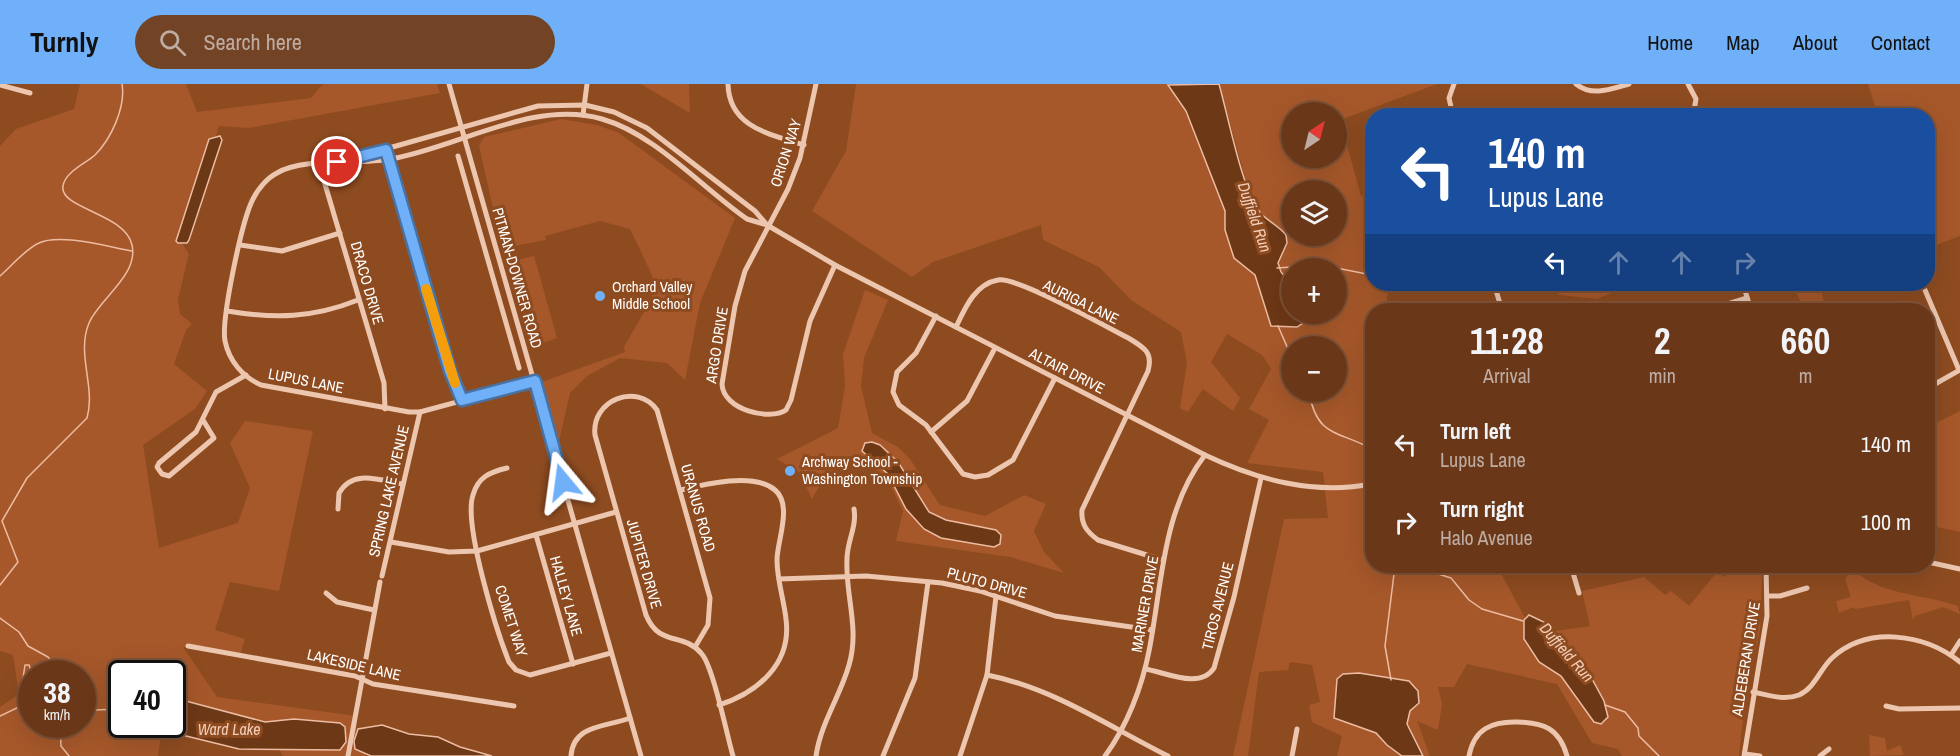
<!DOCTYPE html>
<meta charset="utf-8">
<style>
body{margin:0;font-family:"Archivo Narrow",sans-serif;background:#724325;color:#f1f3f6;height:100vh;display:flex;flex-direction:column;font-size:22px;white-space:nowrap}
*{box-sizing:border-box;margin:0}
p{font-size:20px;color:#beaca2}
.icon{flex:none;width:33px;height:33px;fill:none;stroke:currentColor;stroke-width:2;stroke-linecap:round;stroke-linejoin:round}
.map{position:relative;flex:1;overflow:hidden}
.sheet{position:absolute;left:1365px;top:219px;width:570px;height:270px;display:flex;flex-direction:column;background:#6a3818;border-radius:24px;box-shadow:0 6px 24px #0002,0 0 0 2px #7d5237}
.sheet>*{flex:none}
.top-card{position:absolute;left:1365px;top:24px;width:570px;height:183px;border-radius:24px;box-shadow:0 6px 24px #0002,0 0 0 2px #7d5237;background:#1a4fa0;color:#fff;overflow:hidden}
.needle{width:39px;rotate:35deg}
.fabs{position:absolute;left:1281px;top:18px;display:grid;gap:12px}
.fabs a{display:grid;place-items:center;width:66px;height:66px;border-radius:50%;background:#6a3818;box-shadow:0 6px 24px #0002,0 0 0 2px #7d5237;font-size:30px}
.speed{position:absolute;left:18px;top:576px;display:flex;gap:12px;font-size:30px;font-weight:700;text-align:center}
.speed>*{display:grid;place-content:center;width:78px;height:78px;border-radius:50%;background:#6a3818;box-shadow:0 6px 24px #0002,0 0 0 2px #7d5237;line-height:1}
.speed small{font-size:15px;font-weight:400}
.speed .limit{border:3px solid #111;border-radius:9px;background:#fff;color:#111}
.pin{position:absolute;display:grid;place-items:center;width:51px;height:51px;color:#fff;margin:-26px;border:3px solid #fff;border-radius:50%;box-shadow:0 2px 6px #0007}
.me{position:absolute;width:66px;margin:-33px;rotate:344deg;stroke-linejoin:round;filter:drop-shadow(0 0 4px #0008)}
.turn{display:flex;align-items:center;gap:21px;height:126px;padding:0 24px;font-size:27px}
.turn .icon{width:78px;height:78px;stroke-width:2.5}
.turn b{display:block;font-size:42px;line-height:51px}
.lanes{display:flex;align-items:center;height:57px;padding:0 24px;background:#0003;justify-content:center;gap:30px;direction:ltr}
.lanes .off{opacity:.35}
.eta{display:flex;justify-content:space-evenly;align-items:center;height:102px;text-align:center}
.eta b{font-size:36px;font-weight:800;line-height:42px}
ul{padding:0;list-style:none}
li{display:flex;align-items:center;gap:18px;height:78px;padding:0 24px}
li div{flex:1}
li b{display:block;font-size:22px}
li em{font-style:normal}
header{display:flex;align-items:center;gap:36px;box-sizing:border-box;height:84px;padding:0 30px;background:#70b0f9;color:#111}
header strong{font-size:28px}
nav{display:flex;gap:33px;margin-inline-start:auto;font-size:21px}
.search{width:420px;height:54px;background:#724325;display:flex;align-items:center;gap:15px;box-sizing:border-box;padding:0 21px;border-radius:33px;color:#beaca2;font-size:22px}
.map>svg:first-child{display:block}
.green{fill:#a6582a;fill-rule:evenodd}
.water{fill:#6d3816;stroke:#edbda3;stroke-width:1.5}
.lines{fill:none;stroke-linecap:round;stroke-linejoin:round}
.stream{stroke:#edbda3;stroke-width:1.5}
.minor{stroke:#ecc6af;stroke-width:5}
.route-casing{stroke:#4972a2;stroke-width:15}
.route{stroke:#70b0f9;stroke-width:10}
.slow{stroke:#f59e0b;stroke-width:10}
.poi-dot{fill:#70b0f9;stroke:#8e4b20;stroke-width:2}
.labels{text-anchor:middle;stroke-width:6;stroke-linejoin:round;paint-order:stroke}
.street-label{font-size:15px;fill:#fff;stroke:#8e4b20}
.poi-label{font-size:15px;fill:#fff;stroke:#8e4b20;text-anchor:start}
.water-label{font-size:16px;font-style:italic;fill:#f3cfbb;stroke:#8e4b20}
</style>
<header>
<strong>Turnly</strong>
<div class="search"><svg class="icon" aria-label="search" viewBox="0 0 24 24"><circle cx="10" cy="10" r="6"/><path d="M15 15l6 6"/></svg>Search here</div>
<nav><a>Home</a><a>Map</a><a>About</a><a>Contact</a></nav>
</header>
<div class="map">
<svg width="1960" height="672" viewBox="0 0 1960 672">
<rect width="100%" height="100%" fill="#8e4b20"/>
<g class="green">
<path d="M80,0H186L197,28L311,14L323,0H437L440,9L249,44L219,42L216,52L222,56L189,156L182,159L189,170L178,215L180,230L192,240L186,246L174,280L207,307L195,325L143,361L159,464L238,439L250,404L230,359L245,337L313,347L279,507L230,498L215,546L245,555L240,571L183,563L217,613L356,632L357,666L366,669L365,672H283L277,661L233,660L162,642L158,672H0V623L19,610L13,571L0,567V62L16,45L74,25ZM32,590H82V640H32ZM122,590H172V640H122Z"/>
<path d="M641,0H689L690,29Z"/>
<path d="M856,0H1168L1186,27L1224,124L1225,146L1234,173L1255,191L1271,242L1299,243L1303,230H1336V184H1292L1291,200L1278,182L1287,160L1286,151L1257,125L1246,96L1219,0H1437L1340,36L1361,112L1372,108V200H1399L1388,206L1386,226H1372V482H1497L1525,534L1555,547L1590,542L1582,507L1644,493L1665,511L1671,507L1689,522L1717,488L1725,493L1733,482L1743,489L1747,485L1762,489L1760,545L1745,616L1739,672H1622L1618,665L1592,659L1557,600L1467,580L1454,603H1438L1442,620L1438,646L1417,637L1430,672H1337L1342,652L1312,638L1309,621L1320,618L1312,581L1290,578L1288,586L1259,588L1248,672H1233L1284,435L1328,434L1323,388L1247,379L1269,336L1249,325L1271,285L1262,271L1227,250L1211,278L1240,314L1233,327L1203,305L1188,328L1180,324L1187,279L1181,248L1131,216L1099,183L1043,156L1041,141L933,178L912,193L812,127L846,67ZM1292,28H1336V74H1292ZM1292,106H1336V152H1292ZM1292,262H1336V308H1292Z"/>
<path d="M1868,0H1960V152L1928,164V32L1878,31Z"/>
<path d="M561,35L597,41L619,49L735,134L700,219L685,296L667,279L620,274L587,292L570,309L559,357L542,298L625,268L624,263L652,214V191L630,145L600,137L545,152L546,156L502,164L479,62L484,53Z"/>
<path d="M534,172L557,254L537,261L513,177Z"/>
<path d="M1549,200H1616L1619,206L1597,215L1559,211Z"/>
<path d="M1793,200H1825L1820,202L1826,226H1804Z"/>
<path d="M865,206L888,216L864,274L861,302L872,349L898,363L910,375L940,421L985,432L1024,411L1046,420L1034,447L1044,468L1064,489L1010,473L896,457L903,427L888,396L871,382L855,377L826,390L812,415L799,388L777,375L838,344L845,302L843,270Z"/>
<path d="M1960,327V448L1928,441V343Z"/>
<path d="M1843,482H1851C1873,511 1925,510 1958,522L1960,530L1943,523L1915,532L1913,536L1909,516L1855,525L1854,523L1839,529L1836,517L1851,513L1845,495L1848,490Z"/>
<path d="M1869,651L1885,654L1887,667L1900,661L1904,671L1870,672Z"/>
</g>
<g class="water">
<path d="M1219,0C1228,32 1241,100 1258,126C1265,136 1278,141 1286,151L1287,159L1278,179L1281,188L1291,200L1292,230H1303V239L1297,243L1271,242L1255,191L1234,174L1225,146V127L1186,27L1168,1Z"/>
<path d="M220,52L222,56L189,156L187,159H178L176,157L209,55Z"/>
<path d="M872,358L880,361L898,378L929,428L946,436L996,446L1001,451L1000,460L994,463L941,454L924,445L906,425L888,390L862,367L865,359Z"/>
<path d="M1529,531L1550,541L1561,564L1586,584L1604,617L1608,633L1601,640L1594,638L1561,592L1539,578L1524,555V536Z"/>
<path d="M1359,589L1409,597L1418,607L1419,619L1410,627L1407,640L1423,672H1402L1387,661L1376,649L1334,634L1337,595L1343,590Z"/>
<path d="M182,616L265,638L294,635L340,639L345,643L346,658L340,666L239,665L174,649L170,645L176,624L175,618Z"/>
<path d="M382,641L409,650L438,653L460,663L492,672H371L355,665L354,657L358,645Z"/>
</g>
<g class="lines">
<g class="stream">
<path d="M1277,184L1321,181L1372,191"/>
<path d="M0,192C12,182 25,165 39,159C60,149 109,163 132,167"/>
<path d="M1278,242L1292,274"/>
<path d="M1309,308C1317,354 1338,346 1372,365"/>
<path d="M1413,482L1451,494L1469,516L1482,525L1523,537"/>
<path d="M0,501L18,478L2,437L27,394L87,334C96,303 76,270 89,239C99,215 139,191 132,161C125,129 59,125 63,102C65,88 85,80 95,71C111,55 126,23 122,0"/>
<path d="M0,534L19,548L28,562L48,573L55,583V590"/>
<path d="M1391,596L1385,562L1395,482"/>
<path d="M32,613L22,601L25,581H29L32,590"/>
<path d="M82,619L94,626L122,625"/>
<path d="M1605,621L1625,628L1638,644L1639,652L1659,672"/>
<path d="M0,632L23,621L29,612"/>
<path d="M60,640L61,662L69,672"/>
</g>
<g class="minor">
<path d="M449,0L641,672"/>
<path d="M728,0C729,43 769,50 804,61"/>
<path d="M816,0L800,74L788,105L745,187L735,222L722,300C723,326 770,337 786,326L791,316L810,237L835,181"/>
<path d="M1576,0C1592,13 1611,5 1629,0"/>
<path d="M1688,0L1696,15L1693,32"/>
<path d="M0,1L30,9"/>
<path d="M583,31L587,0"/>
<path d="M1453,32L1449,14L1454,0"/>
<path d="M386,66L450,287L462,317"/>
<path d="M458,72L519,284"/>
<path d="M350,75L538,22L585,21L614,28L647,44L755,127L767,141"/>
<path d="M319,80L384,299L385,325"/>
<path d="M240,161L282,167L340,149"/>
<path d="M1494,200L1502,226"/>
<path d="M1743,200L1751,226"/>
<path d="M1925,206L1959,286"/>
<path d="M1708,226L1747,214"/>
<path d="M227,227C275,235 313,234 358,216"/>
<path d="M936,232L916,269L897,288L893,308L899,321L926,341L963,390L975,393L988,391L1013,376L1055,294"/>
<path d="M956,243C965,224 975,200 998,196C1016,192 1109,244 1130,255C1145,264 1153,269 1148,287L1082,426C1081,440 1086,447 1098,456L1163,476"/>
<path d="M535,297L420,328H409L261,301C243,293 229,277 225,257C221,235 242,136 253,115C258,105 267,94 277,89C304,73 359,81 390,75C457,64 533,15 602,35C655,50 701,103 747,135L767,141L835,181L1205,371C1258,396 1313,411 1372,400"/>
<path d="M1928,304L1960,286"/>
<path d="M203,336L214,354L169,392L162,390L157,383L159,379L196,348L216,308L246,291"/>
<path d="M931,348L967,317L995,264"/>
<path d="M507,384C490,388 478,393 473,411C463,440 497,548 509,578L516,586L530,591L611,569"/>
<path d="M681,406C705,400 754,388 775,406C793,421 777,457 777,476C777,496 784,516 786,535C792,580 757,609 719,621"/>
<path d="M338,425L339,409C353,385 379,396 402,400"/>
<path d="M536,451L573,580"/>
<path d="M391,458L449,468L477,467L616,428"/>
<path d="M1928,478L1960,485"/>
<path d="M1571,482L1579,509"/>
<path d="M382,492L420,328"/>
<path d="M779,495L866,492L942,499L980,507L1055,532L1152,546"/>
<path d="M326,509L337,518L374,526"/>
<path d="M1768,512H1780L1807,504"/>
<path d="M188,562L355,592L373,600L514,622"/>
<path d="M695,563L708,541L710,514L657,326C637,298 591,316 595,351L646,531C659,563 683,548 701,569C713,581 727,652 733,672"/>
<path d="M1951,571L1960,557"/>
<path d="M1145,585C1165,588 1200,606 1214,584L1234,513L1261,394"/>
<path d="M987,591C1053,604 1108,642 1168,672"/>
<path d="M1753,608C1768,611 1784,617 1799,611C1815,604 1820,585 1832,574C1868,541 1925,550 1960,578"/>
<path d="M1886,622L1899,625L1960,624"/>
<path d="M1745,670L1760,672"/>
<path d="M348,672L380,498"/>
<path d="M571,672C573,640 607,643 630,634"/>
<path d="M816,672C821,638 840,613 849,581C860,544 845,511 847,475C847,457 857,443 854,425"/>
<path d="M883,672L915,594L928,498"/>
<path d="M960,672L987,591L996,512"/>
<path d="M1105,672C1127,642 1142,603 1149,567C1162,502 1162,426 1205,371"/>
<path d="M1292,672L1297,645"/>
<path d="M1469,672C1474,645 1492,637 1518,638C1544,639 1559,644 1567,672"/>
<path d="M1744,672L1767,532L1766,482"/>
<path d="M1820,672L1829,665"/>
</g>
</g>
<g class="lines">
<g class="route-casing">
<path id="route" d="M337,78L386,66L450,287L462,316L535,297L563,398"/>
</g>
<use href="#route" class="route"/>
<path class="slow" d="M426,205L455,299"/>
</g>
<g class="poi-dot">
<circle cx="600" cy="212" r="6"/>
<circle cx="790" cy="387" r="6"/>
</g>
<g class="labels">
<g class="street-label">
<text transform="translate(786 69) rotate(-72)" y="5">ORION WAY</text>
<text transform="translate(517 194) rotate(74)" y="5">PITMAN-DOWNER ROAD</text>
<text transform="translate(367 199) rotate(74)" y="5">DRACO DRIVE</text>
<text transform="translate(1081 218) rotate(26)" y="5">AURIGA LANE</text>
<text transform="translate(717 261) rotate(-81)" y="5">ARGO DRIVE</text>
<text transform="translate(1067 287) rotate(27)" y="5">ALTAIR DRIVE</text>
<text transform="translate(306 297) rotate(11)" y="5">LUPUS LANE</text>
<text transform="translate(389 407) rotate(-77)" y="5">SPRING LAKE AVENUE</text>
<text transform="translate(698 424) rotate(74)" y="5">URANUS ROAD</text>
<text transform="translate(644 480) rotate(74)" y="5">JUPITER DRIVE</text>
<text transform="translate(987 499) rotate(15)" y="5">PLUTO DRIVE</text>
<text transform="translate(566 512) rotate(74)" y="5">HALLEY LANE</text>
<text transform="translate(1145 520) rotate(-80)" y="5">MARINER DRIVE</text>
<text transform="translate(1218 522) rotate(-76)" y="5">TIROS AVENUE</text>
<text transform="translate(511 537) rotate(72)" y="5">COMET WAY</text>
<text transform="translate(1746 575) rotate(-81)" y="5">ALDEBERAN DRIVE</text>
<text transform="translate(354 581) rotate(13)" y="5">LAKESIDE LANE</text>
</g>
<g class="poi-label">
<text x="612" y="208">Orchard Valley<tspan x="612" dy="17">Middle School</tspan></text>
<text x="802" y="383">Archway School -<tspan x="802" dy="17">Washington Township</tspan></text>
</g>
<g class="water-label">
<text transform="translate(1255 133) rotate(71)" y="6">Duffield Run</text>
<text transform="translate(1567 568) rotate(49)" y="6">Duffield Run</text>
<text x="229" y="651">Ward Lake</text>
</g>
</g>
</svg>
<div class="fabs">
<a><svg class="needle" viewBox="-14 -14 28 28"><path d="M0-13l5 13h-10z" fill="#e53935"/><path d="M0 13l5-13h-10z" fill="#beaca2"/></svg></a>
<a><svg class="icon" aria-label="layers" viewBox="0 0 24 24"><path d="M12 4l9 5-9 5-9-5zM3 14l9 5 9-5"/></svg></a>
<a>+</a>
<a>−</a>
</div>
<div class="speed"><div>38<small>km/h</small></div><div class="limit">40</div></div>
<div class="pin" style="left:337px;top:78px;background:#d93025"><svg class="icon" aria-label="arrive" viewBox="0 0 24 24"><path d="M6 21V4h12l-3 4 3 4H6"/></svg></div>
<svg class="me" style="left:563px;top:398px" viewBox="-20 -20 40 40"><path d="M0-17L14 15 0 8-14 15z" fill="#70b0f9" stroke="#fff" stroke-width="4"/></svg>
<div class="top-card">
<div class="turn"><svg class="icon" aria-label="left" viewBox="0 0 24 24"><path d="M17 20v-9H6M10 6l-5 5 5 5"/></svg><div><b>140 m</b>Lupus Lane</div></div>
<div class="lanes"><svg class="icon" aria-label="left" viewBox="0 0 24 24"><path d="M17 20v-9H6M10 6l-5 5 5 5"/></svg><svg class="icon off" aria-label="ahead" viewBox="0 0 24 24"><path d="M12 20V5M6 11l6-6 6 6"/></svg><svg class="icon off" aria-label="ahead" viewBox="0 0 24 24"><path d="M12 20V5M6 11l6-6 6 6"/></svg><svg class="icon off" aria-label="right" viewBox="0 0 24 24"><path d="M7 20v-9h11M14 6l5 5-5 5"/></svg></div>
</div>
<section class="sheet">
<div class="eta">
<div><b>11:28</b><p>Arrival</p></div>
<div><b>2</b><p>min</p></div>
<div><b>660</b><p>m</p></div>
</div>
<ul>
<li><svg class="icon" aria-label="left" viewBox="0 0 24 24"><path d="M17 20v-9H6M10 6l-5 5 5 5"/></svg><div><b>Turn left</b><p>Lupus Lane</p></div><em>140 m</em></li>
<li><svg class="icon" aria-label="right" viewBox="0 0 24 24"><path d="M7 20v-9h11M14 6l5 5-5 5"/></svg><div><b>Turn right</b><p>Halo Avenue</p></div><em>100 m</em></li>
</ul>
</section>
</div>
